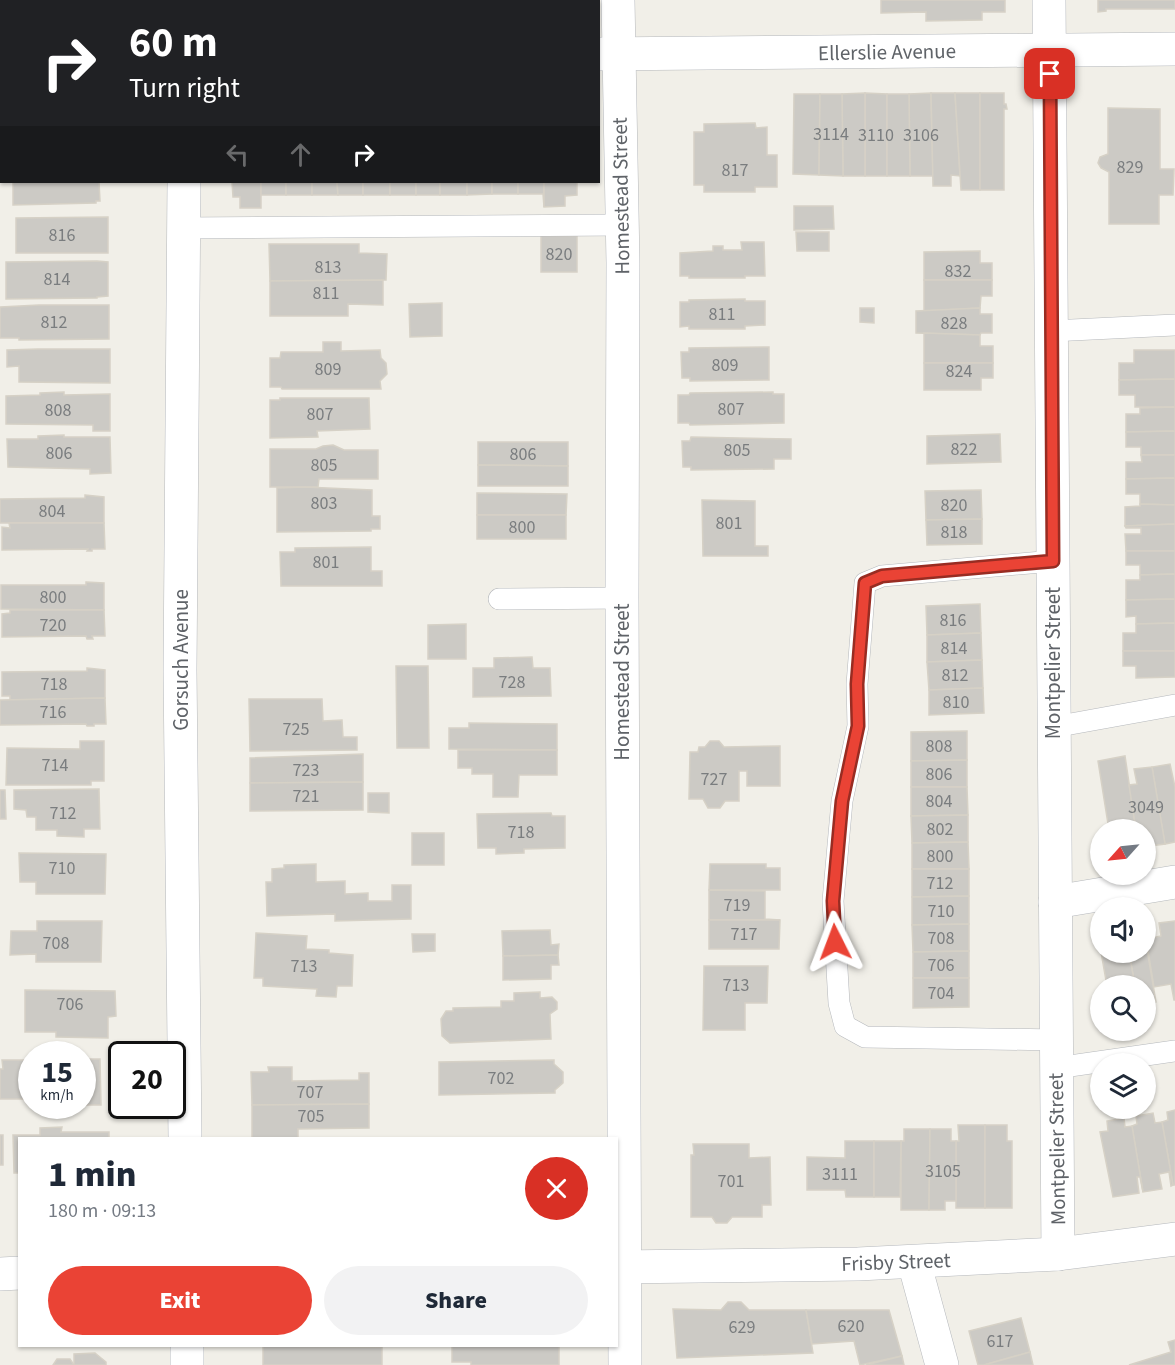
<!DOCTYPE html>
<meta charset="utf-8">
<style>
body{margin:0;font-family:"Source Sans 3",sans-serif;background:#f2f2f3;color:#1f2937;height:100vh;display:flex;flex-direction:column;font-size:22px;white-space:nowrap}
*{box-sizing:border-box;margin:0}
p{font-size:20px;color:#747a83}
.icon{flex:none;width:33px;height:33px;fill:none;stroke:currentColor;stroke-width:2;stroke-linecap:round;stroke-linejoin:round}
.map{position:relative;flex:1;overflow:hidden}
.side{position:absolute;left:18px;top:1137px;width:600px;height:210px;display:flex;flex-direction:column;background:#fff;border-radius:0px;box-shadow:0 2px 4px #0004}
.side>*{flex:none}
.banner{position:absolute;left:0px;top:0px;width:600px;height:183px;box-shadow:0 2px 4px #0004;background:#202124;color:#fff;overflow:hidden}
.needle{width:39px;rotate:243deg}
.controls{position:absolute;left:1090px;top:819px;display:grid;gap:12px}
.controls a{display:grid;place-items:center;width:66px;height:66px;border-radius:50%;background:#fff;box-shadow:0 2px 4px #0004;font-size:30px}
.speed{position:absolute;left:18px;top:1041px;display:flex;gap:12px;font-size:30px;font-weight:700;text-align:center}
.speed>*{display:grid;place-content:center;width:78px;height:78px;border-radius:50%;background:#fff;box-shadow:0 2px 4px #0004;line-height:1}
.speed small{font-size:15px;font-weight:400}
.speed .limit{border:3px solid #111;border-radius:9px;background:#fff;color:#111}
.pin{position:absolute;display:grid;place-items:center;width:51px;height:51px;color:#fff;margin:-26px;border-radius:12px;box-shadow:0 3px 9px #0006}
.me{position:absolute;width:66px;margin:-33px;rotate:357deg;stroke-linejoin:round;filter:drop-shadow(0 0 4px #0008)}
.turn{display:flex;align-items:center;gap:21px;height:126px;padding:0 30px;font-size:27px}
.turn .icon{width:78px;height:78px;stroke-width:2.5}
.turn b{display:block;font-size:42px;line-height:51px}
.lanes{display:flex;align-items:center;height:57px;padding:0 30px;background:#0003;justify-content:center;gap:30px;direction:ltr}
.lanes .off{opacity:.35}
.round{display:grid;place-items:center;flex:none;width:63px;height:63px;border-radius:32px;background:#f2f2f3}
.head{display:flex;align-items:center;justify-content:space-between;height:102px;padding:0 30px}
h1{font-size:36px;font-weight:800;line-height:45px}
.cta{display:flex;gap:12px;margin-top:auto;padding:12px 30px}
.cta a{flex:1;height:69px;border-radius:36px;background:#ea4335;color:#fff;font-size:24px;font-weight:800;line-height:69px;text-align:center}
.cta a+a{background:#f2f2f3;color:#1f2937}
.map>svg:first-child{display:block}
.building{fill:#cccac5;stroke:#d6d1c6;stroke-width:1.5}
.lines{fill:none;stroke-linecap:round;stroke-linejoin:round}
.service-casing{stroke:#b5b8bc;stroke-width:22}
.minor-casing{stroke:#b5b8bc;stroke-width:34}
.service{stroke:#fff;stroke-width:21}
.minor{stroke:#fff;stroke-width:33}
.route-casing{stroke:#982c22;stroke-width:15}
.route{stroke:#ea4335;stroke-width:10}
.labels{text-anchor:middle;stroke-width:4.5;stroke-linejoin:round;paint-order:stroke}
.number-label{font-size:18px;fill:#7a7d7f}
.street-label{font-size:21px;fill:#5f6368;stroke:#fff}
</style>
<div class="map">
<svg width="1175" height="1365" viewBox="0 0 1175 1365">
<rect width="100%" height="100%" fill="#f1efe8"/>
<g class="building">
<rect x="231" y="0" width="69" height="2"/>
<path d="M881,0H1005V12H982V20L926,21V12L881,13Z"/>
<path d="M1098,0H1175V9H1106V11L1098,12Z"/>
<path d="M865,93L887,94V176H865Z"/>
<path d="M865,93V176H843L842,94Z"/>
<path d="M931,93L933,176H910L909,94Z"/>
<path d="M931,93H955L960,176L951,175V186H933Z"/>
<path d="M955,93H980V190H961Z"/>
<path d="M980,93H1004V104H1006L1007,109H1004V190H980Z"/>
<path d="M794,94H820L819,175L793,174Z"/>
<path d="M820,94H842L843,176L819,175Z"/>
<path d="M887,94H909L910,176H887Z"/>
<path d="M1108,108L1160,109V169H1174L1173,195H1159V224H1109V172L1101,168L1098,163L1100,157L1108,154Z"/>
<path d="M755,123L756,128L767,127V155H777V187H755V192H704V185H694V132H704V124Z"/>
<path d="M13,182H99L100,201H96V203L13,205Z"/>
<path d="M232,182H261V208H240V197H233Z"/>
<rect x="261" y="182" width="25" height="13"/>
<rect x="286" y="182" width="26" height="13"/>
<path d="M312,182H337L338,195H312Z"/>
<path d="M337,182H363V195H338Z"/>
<rect x="363" y="182" width="27" height="13"/>
<rect x="390" y="182" width="26" height="13"/>
<rect x="416" y="182" width="24" height="13"/>
<rect x="440" y="182" width="27" height="13"/>
<path d="M467,182H492V194L467,195Z"/>
<rect x="492" y="182" width="26" height="12"/>
<path d="M518,182H544V207L543,194H518Z"/>
<path d="M544,182H577V195L565,196V206L544,207Z"/>
<path d="M794,206H833L834,229L794,230Z"/>
<path d="M108,217V253H16V218Z"/>
<path d="M796,232H829V251H797Z"/>
<rect x="541" y="236" width="36" height="36"/>
<path d="M741,242H764L765,276H745V278H689V276H680V253L713,251V246H723V250H742Z"/>
<path d="M269,244H359V253L387,254L386,280L270,281Z"/>
<path d="M980,251V263H992V280H924V252Z"/>
<path d="M97,261L108,262V296L97,297V298L6,299V262Z"/>
<path d="M383,280V305L348,304V316H270V281Z"/>
<path d="M924,280H992V296H981L980,308L924,311Z"/>
<path d="M745,299V301H765V325L745,326V329H689V326L680,327V302H689V300Z"/>
<path d="M442,303V336L410,337L409,304Z"/>
<path d="M39,305H109V339L19,340V338H0V307Z"/>
<path d="M860,308H874V323L860,322Z"/>
<path d="M980,308V314H992V333H981L980,335L916,333V311Z"/>
<path d="M924,333L980,335V346H993V363H924Z"/>
<path d="M323,342H341V351L380,350L381,358L386,363L387,374L380,381L381,389H282L281,387H270V358H280L281,352H323Z"/>
<path d="M769,347V380L690,381V378H682L681,352H689V348Z"/>
<path d="M38,349H110V383L19,382V366L7,367V350Z"/>
<path d="M1134,350H1175V379L1119,380V363H1134Z"/>
<path d="M924,363H993V378H981V390H924Z"/>
<path d="M1175,379V407H1135V395H1119V380Z"/>
<path d="M64,392V395L110,394V431H93V425L6,424V396L40,395V393Z"/>
<path d="M773,392V394H784V423L690,425L689,423H678V395H689L690,393Z"/>
<path d="M280,398H369L370,429L317,431L318,437L270,438V400H280Z"/>
<path d="M1175,407V431L1126,432V414H1140V408Z"/>
<path d="M1175,431V455H1141V447H1126V432Z"/>
<path d="M1000,434L1001,462L927,464V436Z"/>
<path d="M64,435V437H110L111,473L90,474V469L8,467L7,439H38V436Z"/>
<path d="M691,437L791,439V459H774V469L691,470V467H683L682,441H690Z"/>
<path d="M478,442H568V466L478,465Z"/>
<path d="M333,445L344,450H378V479H319L318,487H270V449H316L323,446Z"/>
<path d="M1141,455H1175V478L1126,479V462H1142Z"/>
<path d="M478,465L568,466V486H478Z"/>
<path d="M1175,478V505L1140,504V494H1126V479Z"/>
<path d="M305,487L372,490V516H380V529H371V531L277,532V488Z"/>
<path d="M981,490L982,519L926,520L925,491Z"/>
<path d="M477,493L567,494L566,515H477Z"/>
<path d="M85,495L104,497V523H0V499L85,498Z"/>
<path d="M702,500L755,501V546H768V556H703Z"/>
<path d="M1140,504L1175,505V524L1125,526V507L1140,506Z"/>
<rect x="477" y="515" width="89" height="24"/>
<path d="M982,519V544L927,545L926,520Z"/>
<path d="M9,523H104L105,549H92V551H87L88,549L2,550V527L10,528Z"/>
<path d="M1175,524V551H1126L1125,534H1141V528H1126L1125,526Z"/>
<path d="M371,547V571H382V586H281L280,552H295V548Z"/>
<path d="M1126,551H1175V574L1140,575V565H1126Z"/>
<path d="M1175,574V599L1126,600V580H1140V575Z"/>
<path d="M86,582L104,583V610L1,609V585H86Z"/>
<path d="M1175,599V623L1136,624V616L1126,617V600Z"/>
<path d="M980,604L981,633L927,635L926,606Z"/>
<path d="M10,610H104L105,636H92L93,639H87L86,636L2,637V614L10,613Z"/>
<path d="M1175,623V651H1123V633H1136V624Z"/>
<path d="M466,624V659H428V625Z"/>
<path d="M981,633L982,660L927,662V635Z"/>
<path d="M1123,651H1175V677L1136,678V666H1123Z"/>
<path d="M532,657L533,668H550L551,696L473,697V668H494V658Z"/>
<path d="M982,660L983,688L929,690L927,662Z"/>
<path d="M396,666H428L429,748H397Z"/>
<path d="M87,668L105,670V698L10,700V696H2V672L87,671Z"/>
<path d="M983,688L984,713L929,715V690Z"/>
<path d="M105,698L106,724H94V726H87L86,724L0,725V700Z"/>
<path d="M249,699H322L323,721L342,720L343,737H357V750L250,751Z"/>
<path d="M469,723L557,724V750L449,749V728H469Z"/>
<path d="M967,731V760L911,761V732Z"/>
<path d="M80,741H104V781H91V785H6L7,748L80,749Z"/>
<path d="M710,741H719L724,747L780,746V786H747V771H739V801H725L720,808H708L703,799H689L690,752H698L699,747H705Z"/>
<path d="M458,750H557V775H519L518,797H493V774H472V768H458Z"/>
<path d="M363,754V782L250,783V758Z"/>
<path d="M1125,756L1136,830H1109L1098,761Z"/>
<path d="M967,760V787H911V761Z"/>
<path d="M1170,764L1175,787V842L1165,844L1152,767Z"/>
<path d="M1152,767L1165,844L1150,846L1146,830H1136L1129,785L1137,784L1134,769Z"/>
<path d="M363,782V810L250,811V783Z"/>
<path d="M911,787H967L968,815L911,816Z"/>
<path d="M99,789L100,829H84V837L57,836V830H36V817H27L26,810L14,809V790Z"/>
<path d="M0,790H5L6,819H0Z"/>
<path d="M368,793H389V813L368,812Z"/>
<path d="M551,813L552,816H565V848L524,849V853L496,854V848H478L477,814Z"/>
<path d="M968,815V842L912,843L911,816Z"/>
<rect x="412" y="833" width="32" height="32"/>
<path d="M968,842L969,869H912V843Z"/>
<path d="M19,853L106,854L105,894H36V882H20Z"/>
<path d="M316,864V882L345,881V894L368,893V901H392V885H411V919L335,921V914L267,916L266,882H272V869L284,868V865Z"/>
<path d="M710,864H766V868H780V890H709Z"/>
<path d="M912,869H969V896L912,897Z"/>
<path d="M709,890L765,891V919L780,920H709Z"/>
<path d="M969,896V924L912,925V897Z"/>
<path d="M709,920H780L779,949H709Z"/>
<path d="M37,921H102L101,962H36V954L10,955L11,931H37Z"/>
<path d="M1175,921V1000H1174L1171,984L1154,987L1146,939L1161,936L1159,923Z"/>
<path d="M969,924V951L913,952L912,925Z"/>
<path d="M550,930L551,945L559,944L558,955L503,956L502,931Z"/>
<path d="M256,933L307,936L306,949L329,950V953L353,955L352,986H337L336,997L316,996L317,989L263,986V978H254Z"/>
<path d="M412,934H435V951L413,952Z"/>
<path d="M1146,944L1156,1002L1146,1004V986H1135L1129,952H1146Z"/>
<path d="M969,951V978H913V952Z"/>
<path d="M1101,952H1129L1135,986H1107Z"/>
<path d="M558,955L559,965H551V979L503,980V956Z"/>
<path d="M704,966H768L767,1003H745V1030H703Z"/>
<path d="M913,978H969V1007L913,1008Z"/>
<path d="M25,990L115,991L116,1016L108,1017V1038L56,1037V1032H25Z"/>
<path d="M540,992V998L552,997L557,1002V1009L550,1014L551,1039L450,1043L442,1036L441,1019L446,1011H453V1008L501,1007V1001H514V993Z"/>
<path d="M82,1059H100L101,1105H82Z"/>
<path d="M2,1060H32V1099H0V1069H3Z"/>
<path d="M554,1060V1064L563,1072V1083L555,1090V1093L439,1095V1062Z"/>
<path d="M268,1067H292V1081L359,1080V1073H369V1104L252,1105L251,1072H269Z"/>
<path d="M369,1104V1128L298,1129V1138H252V1105Z"/>
<path d="M1175,1110V1185H1173L1162,1122L1168,1120L1167,1112Z"/>
<path d="M1153,1113L1155,1123L1162,1122L1173,1185L1171,1186L1169,1172L1159,1174L1162,1189L1143,1192L1132,1126L1137,1124L1136,1116Z"/>
<path d="M1124,1118L1125,1127L1132,1126L1143,1192L1140,1177H1137L1139,1193L1113,1197L1100,1132L1108,1131L1107,1121Z"/>
<path d="M958,1125H985V1208H956V1141H959Z"/>
<path d="M985,1125H1007V1141H1012V1208H985Z"/>
<path d="M62,1127L61,1132H109V1138H20V1173H14L13,1135H40V1128Z"/>
<path d="M904,1129H930L929,1210H901V1141H904Z"/>
<path d="M930,1129H951V1141H956V1201H945V1210H929Z"/>
<rect x="0" y="1135" width="3" height="30"/>
<path d="M845,1141H874V1197H846L845,1190H807V1157L845,1158Z"/>
<path d="M874,1141H901L900,1197H874Z"/>
<path d="M693,1144H749V1158L770,1157L771,1205H762V1217H732L727,1223H716L712,1217H691V1155H694Z"/>
<path d="M728,1302H741L749,1310H806L813,1353L677,1358L673,1309L721,1310Z"/>
<path d="M806,1310H889L902,1356L860,1365L854,1341L812,1344Z"/>
<path d="M1021,1318L1030,1352L984,1365H978L969,1331Z"/>
<path d="M1175,1340V1365H1129L1171,1352L1168,1342Z"/>
<path d="M263,1346L382,1347V1365H263Z"/>
<path d="M452,1346H559V1365H471V1362H452Z"/>
<path d="M1030,1352L1033,1365H984Z"/>
<path d="M95,1353L106,1362V1365H74V1354Z"/>
<path d="M902,1356L904,1365H866Z"/>
<path d="M57,1359H70L74,1365H53Z"/>
</g>
<g class="lines">
<g class="service-casing">
<g id="service">
<path d="M417,0V2"/>
<path d="M183,228L622,225"/>
<path d="M1051,331L1175,325"/>
<path d="M1053,561L882,576L865,583L857,684L858,726L842,801L833,901L839,1003L845,1026L865,1037L1056,1040"/>
<path d="M499,599L622,598"/>
<path d="M1054,727L1175,705"/>
<path d="M1056,1068L1175,1051"/>
</g>
</g>
<g class="minor-casing">
<g id="minor">
<path d="M184,0V2"/>
<path d="M618,0L623,263L622,598L625,1365"/>
<path d="M1049,0L1058,1254"/>
<path d="M0,49H2"/>
<path d="M598,54L1175,49"/>
<path d="M184,182L180,670L185,1138"/>
<path d="M1055,902L1175,882"/>
<path d="M914,1262L942,1365"/>
<path d="M616,1267L858,1264L1058,1254L1175,1239"/>
<path d="M0,1274L20,1273"/>
<path d="M187,1346V1365"/>
</g>
</g>
<use href="#service" class="service"/>
<use href="#minor" class="minor"/>
</g>
<g class="lines">
<g class="route-casing">
<path id="route" d="M835,942L833,901L842,801L858,726L857,684L865,583L882,576L1053,561L1050,74"/>
</g>
<use href="#route" class="route"/>
</g>
<g class="labels">
<g class="number-label">
<text x="831" y="140">3114</text>
<text x="876" y="141">3110</text>
<text x="921" y="141">3106</text>
<text x="1130" y="173">829</text>
<text x="735" y="176">817</text>
<text x="62" y="241">816</text>
<text x="559" y="260">820</text>
<text x="328" y="273">813</text>
<text x="958" y="277">832</text>
<text x="57" y="285">814</text>
<text x="326" y="299">811</text>
<text x="722" y="320">811</text>
<text x="54" y="328">812</text>
<text x="954" y="329">828</text>
<text x="725" y="371">809</text>
<text x="328" y="375">809</text>
<text x="959" y="377">824</text>
<text x="731" y="415">807</text>
<text x="58" y="416">808</text>
<text x="320" y="420">807</text>
<text x="964" y="455">822</text>
<text x="737" y="456">805</text>
<text x="59" y="459">806</text>
<text x="523" y="460">806</text>
<text x="324" y="471">805</text>
<text x="324" y="509">803</text>
<text x="954" y="511">820</text>
<text x="52" y="517">804</text>
<text x="729" y="529">801</text>
<text x="522" y="533">800</text>
<text x="954" y="538">818</text>
<text x="326" y="568">801</text>
<text x="53" y="603">800</text>
<text x="953" y="626">816</text>
<text x="53" y="631">720</text>
<text x="954" y="654">814</text>
<text x="955" y="681">812</text>
<text x="512" y="688">728</text>
<text x="54" y="690">718</text>
<text x="956" y="708">810</text>
<text x="53" y="718">716</text>
<text x="296" y="735">725</text>
<text x="939" y="752">808</text>
<text x="55" y="771">714</text>
<text x="306" y="776">723</text>
<text x="939" y="780">806</text>
<text x="714" y="785">727</text>
<text x="306" y="802">721</text>
<text x="939" y="807">804</text>
<text x="1146" y="813">3049</text>
<text x="63" y="819">712</text>
<text x="940" y="835">802</text>
<text x="521" y="838">718</text>
<text x="940" y="862">800</text>
<text x="62" y="874">710</text>
<text x="940" y="889">712</text>
<text x="737" y="911">719</text>
<text x="941" y="917">710</text>
<text x="744" y="940">717</text>
<text x="941" y="944">708</text>
<text x="56" y="949">708</text>
<text x="941" y="971">706</text>
<text x="304" y="972">713</text>
<text x="736" y="991">713</text>
<text x="941" y="999">704</text>
<text x="70" y="1010">706</text>
<text x="501" y="1084">702</text>
<text x="310" y="1098">707</text>
<text x="311" y="1122">705</text>
<text x="943" y="1177">3105</text>
<text x="840" y="1180">3111</text>
<text x="731" y="1187">701</text>
<text x="851" y="1332">620</text>
<text x="742" y="1333">629</text>
<text x="1000" y="1347">617</text>
</g>
<g class="street-label">
<text transform="translate(887 52) rotate(-1)" y="7">Ellerslie Avenue</text>
<text transform="translate(621 196) rotate(-91)" y="7">Homestead Street</text>
<text transform="translate(181 660) rotate(-90)" y="7">Gorsuch Avenue</text>
<text transform="translate(1053 663) rotate(-90)" y="7">Montpelier Street</text>
<text transform="translate(622 682) rotate(-90)" y="7">Homestead Street</text>
<text transform="translate(1057 1149) rotate(-91)" y="7">Montpelier Street</text>
<text transform="translate(896 1262) rotate(-2)" y="7">Frisby Street</text>
</g>
</g>
</svg>
<div class="controls">
<a><svg class="needle" viewBox="-14 -14 28 28"><path d="M0-13l5 13h-10z" fill="#e53935"/><path d="M0 13l5-13h-10z" fill="#747a83"/></svg></a>
<a><svg class="icon" aria-label="sound" viewBox="0 0 24 24"><path d="M4 9h4l5-4v14l-5-4H4zM17 9q2 3 0 6"/></svg></a>
<a><svg class="icon" aria-label="search" viewBox="0 0 24 24"><circle cx="10" cy="10" r="6"/><path d="M15 15l6 6"/></svg></a>
<a><svg class="icon" aria-label="layers" viewBox="0 0 24 24"><path d="M12 4l9 5-9 5-9-5zM3 14l9 5 9-5"/></svg></a>
</div>
<div class="speed"><div>15<small>km/h</small></div><div class="limit">20</div></div>
<div class="pin" style="left:1050px;top:74px;background:#d93025"><svg class="icon" aria-label="arrive" viewBox="0 0 24 24"><path d="M6 21V4h12l-3 4 3 4H6"/></svg></div>
<svg class="me" style="left:835px;top:942px" viewBox="-20 -20 40 40"><path d="M0-17L14 15 0 8-14 15z" fill="#ea4335" stroke="#fff" stroke-width="4"/></svg>
<div class="banner">
<div class="turn"><svg class="icon" aria-label="right" viewBox="0 0 24 24"><path d="M7 20v-9h11M14 6l5 5-5 5"/></svg><div><b>60 m</b>Turn right</div></div>
<div class="lanes"><svg class="icon off" aria-label="left" viewBox="0 0 24 24"><path d="M17 20v-9H6M10 6l-5 5 5 5"/></svg><svg class="icon off" aria-label="ahead" viewBox="0 0 24 24"><path d="M12 20V5M6 11l6-6 6 6"/></svg><svg class="icon" aria-label="right" viewBox="0 0 24 24"><path d="M7 20v-9h11M14 6l5 5-5 5"/></svg></div>
</div>
<section class="side">
<div class="head"><div><h1>1 min</h1><p>180 m · 09:13</p></div><a class="round" style="background:#d93025;color:#fff"><svg class="icon" aria-label="close" viewBox="0 0 24 24"><path d="M6 6l12 12M18 6L6 18"/></svg></a></div>
<div class="cta"><a>Exit</a><a>Share</a></div>
</section>
</div>
